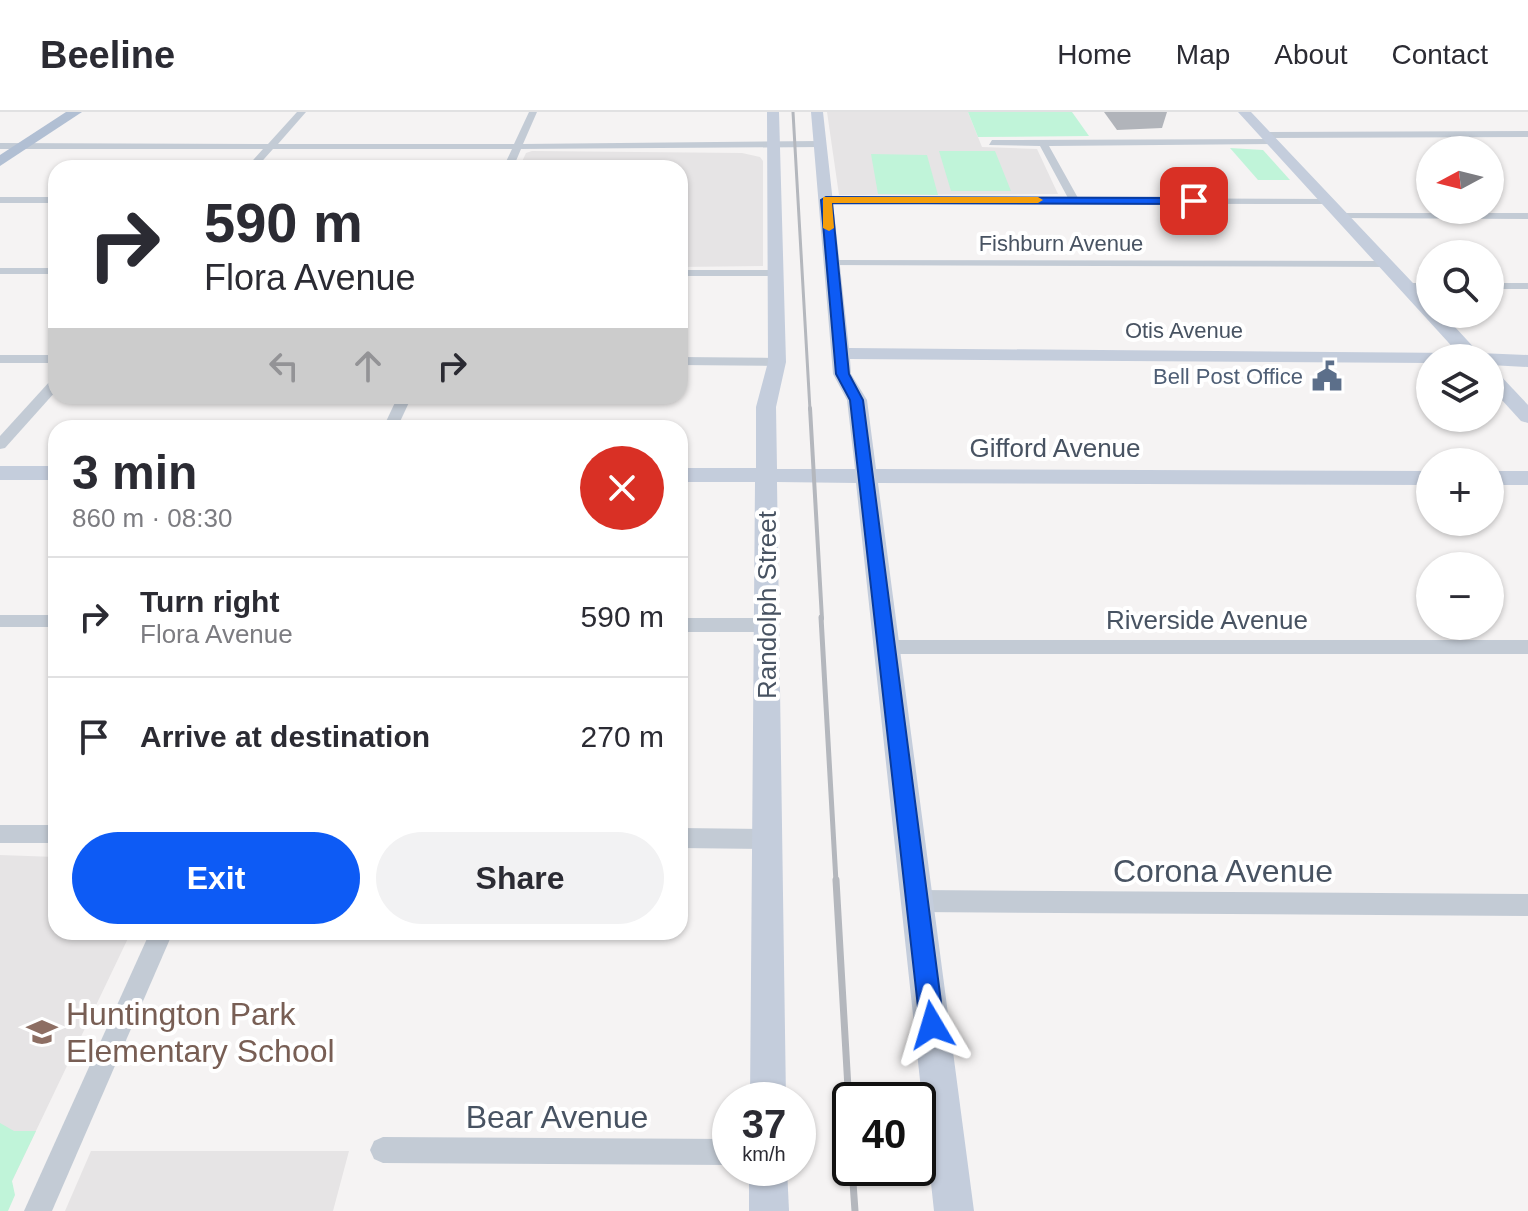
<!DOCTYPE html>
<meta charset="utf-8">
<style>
body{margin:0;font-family:Arial,sans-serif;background:#f2f2f3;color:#2b2b33;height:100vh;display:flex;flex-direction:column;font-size:30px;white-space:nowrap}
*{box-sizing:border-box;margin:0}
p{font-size:26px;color:#7c7c81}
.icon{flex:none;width:44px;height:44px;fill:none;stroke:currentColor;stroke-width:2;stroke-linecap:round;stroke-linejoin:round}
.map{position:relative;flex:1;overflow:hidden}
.sheet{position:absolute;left:48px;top:308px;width:640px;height:520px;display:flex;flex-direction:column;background:#fff;border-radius:24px;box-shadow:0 2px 6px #0004}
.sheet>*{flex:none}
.guide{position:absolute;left:48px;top:48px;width:640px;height:244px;border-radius:24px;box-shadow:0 2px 6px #0004;background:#fff;color:#2b2b33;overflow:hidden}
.needle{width:52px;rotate:263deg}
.tools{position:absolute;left:1416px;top:24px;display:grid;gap:16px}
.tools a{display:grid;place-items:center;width:88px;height:88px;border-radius:50%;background:#fff;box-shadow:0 2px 6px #0004;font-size:40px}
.speed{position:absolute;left:712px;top:970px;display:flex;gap:16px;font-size:40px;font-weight:700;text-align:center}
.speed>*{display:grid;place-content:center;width:104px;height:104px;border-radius:50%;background:#fff;box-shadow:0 2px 6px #0004;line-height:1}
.speed small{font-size:20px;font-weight:400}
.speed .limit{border:4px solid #111;border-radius:12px;background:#fff;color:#111}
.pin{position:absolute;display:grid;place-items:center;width:68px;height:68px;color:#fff;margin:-34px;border-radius:16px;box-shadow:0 4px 12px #0006}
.me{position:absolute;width:88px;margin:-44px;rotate:353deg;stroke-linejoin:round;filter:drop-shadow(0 0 6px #0008)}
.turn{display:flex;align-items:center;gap:28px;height:168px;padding:0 24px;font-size:36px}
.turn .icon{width:104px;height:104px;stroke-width:2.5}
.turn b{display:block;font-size:56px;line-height:68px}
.lanes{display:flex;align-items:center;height:76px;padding:0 24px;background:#0003;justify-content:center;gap:40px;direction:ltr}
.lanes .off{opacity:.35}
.round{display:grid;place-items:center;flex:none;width:84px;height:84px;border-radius:42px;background:#f2f2f3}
.overview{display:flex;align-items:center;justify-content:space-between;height:136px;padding:0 24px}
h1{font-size:48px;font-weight:600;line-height:60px}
.action{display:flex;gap:16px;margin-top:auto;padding:16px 24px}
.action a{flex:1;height:92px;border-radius:48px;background:#0d5bf5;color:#fff;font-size:32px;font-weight:600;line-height:92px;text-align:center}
.action a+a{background:#f2f2f3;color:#2b2b33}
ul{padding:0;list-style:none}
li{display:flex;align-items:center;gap:24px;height:120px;padding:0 24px;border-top:2px solid #e1e1e2}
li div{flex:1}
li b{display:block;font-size:30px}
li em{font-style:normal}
header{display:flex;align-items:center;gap:48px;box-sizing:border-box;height:112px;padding:0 40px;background:#fff;border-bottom:2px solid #e1e1e2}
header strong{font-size:38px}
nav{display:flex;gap:44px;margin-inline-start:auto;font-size:28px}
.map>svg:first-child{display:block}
.education{fill:#e6e4e5}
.green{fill:#c0f4d9}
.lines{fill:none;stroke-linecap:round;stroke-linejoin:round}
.street{fill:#c3cbd5;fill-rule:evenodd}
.secondary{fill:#c4cddc;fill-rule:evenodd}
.primary{fill:#b1bfd3;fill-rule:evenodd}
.rail-far3{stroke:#b4b7bd;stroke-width:3}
.rail-far2{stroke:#b4b7bd;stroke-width:4}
.rail-far1{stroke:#b4b7bd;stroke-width:5}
.rail{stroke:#b4b7bd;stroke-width:7}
.wall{fill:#b1b4ba}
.route{fill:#0d5bf5;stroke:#083b9f;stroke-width:2}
.slow{fill:#f59e0b}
.labels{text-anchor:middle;stroke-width:8;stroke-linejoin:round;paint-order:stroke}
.far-street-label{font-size:22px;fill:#485362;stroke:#fff}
.far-service-label{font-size:22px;fill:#4e5e75;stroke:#fff;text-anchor:end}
.street-label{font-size:26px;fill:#485362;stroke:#fff}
.near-street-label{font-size:32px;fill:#485362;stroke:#fff}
.near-education-label{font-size:32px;fill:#785e54;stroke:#fff;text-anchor:start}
</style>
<header>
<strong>Beeline</strong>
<nav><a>Home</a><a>Map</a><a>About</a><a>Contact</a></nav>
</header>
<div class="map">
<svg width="1528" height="1099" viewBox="0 0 1528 1099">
<rect width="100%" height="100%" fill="#f5f3f3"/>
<g class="education">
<path d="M827,0H968L982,35L1037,37L1058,82L839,83Z"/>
<path d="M532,39L742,41L760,45L763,49V154L680,155V56H519L526,41Z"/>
<path d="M0,743L56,745V820H131L12,1069H0Z"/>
<path d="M91,1039H349L333,1099H65Z"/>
</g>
<g class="green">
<path d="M968,0H1072L1089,24L978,25Z"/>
<path d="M1230,36L1263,38L1290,68H1258Z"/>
<path d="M939,39H995L1011,79H951Z"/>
<path d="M871,42L927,43L938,83L878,82Z"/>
<path d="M0,1011L14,1019H36L12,1069L15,1083L8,1099H0Z"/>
</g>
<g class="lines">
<g class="street">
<path d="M297,0H306L278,32H514L529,0H537L523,32L820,29L825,32L820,35L521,37L513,56H503L512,37H273L256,56H246L263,37H0V31L268,32Z"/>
<path d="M1528,19V25L1265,26L1260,23L1265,20Z"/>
<path d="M1272,27L1275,32L1049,34L1078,86L1328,87L1333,90L1332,92L826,91L821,88L826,85L1068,86L1040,34L989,33L992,28Z"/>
<rect x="0" y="85" width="56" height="6"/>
<path d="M1341,101H1528V107L1337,106V102Z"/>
<path d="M831,148L1387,149L1393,152L1387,155L827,153L825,151Z"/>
<rect x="0" y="156" width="56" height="6"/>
<path d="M680,158H775L781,161L775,164H680Z"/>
<path d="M1407,171H1430V177L1403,176L1401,174Z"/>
<rect x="1490" y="171" width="38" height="6"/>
<rect x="0" y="243" width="56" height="8"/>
<path d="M680,245L777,246L783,250L777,254L680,253Z"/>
<path d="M56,267V279L5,336L0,337V324L51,268Z"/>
<path d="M398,284H412L397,316H383Z"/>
<rect x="0" y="503" width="56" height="12"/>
<path d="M680,506H767L776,513L767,520H680Z"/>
<path d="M886,528H1528V542H886L877,535Z"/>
<rect x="0" y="713" width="56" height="18"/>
<path d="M680,716L766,717L773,720L777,727L773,734L766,737L680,736Z"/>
<path d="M917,778L1528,782V804L917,800L909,796L906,789L909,782Z"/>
<path d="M150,820H173L52,1099H24Z"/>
<path d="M383,1025L730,1027V1053L383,1051L374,1047L370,1038L374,1029Z"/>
</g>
<g class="secondary">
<path d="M767,0H779L786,250L776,295L777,357H855L847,288L833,262L811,0H823L849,236L1458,241L1238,0H1251L1430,189V202H1443L1479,241L1528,243V255L1490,253V246H1430V251L850,247L851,262L867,288L876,357L1430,359V373L878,371L974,1099H934L856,371L777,370L786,988H750L755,370H680V356H756V295L768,250Z"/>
<path d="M1490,258L1497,260L1528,293V311L1521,309L1490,275Z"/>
<rect x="0" y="354" width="56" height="14"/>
<rect x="1490" y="359" width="38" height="14"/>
<path d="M749,1056H787L789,1099H749Z"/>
</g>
<path class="primary" d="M66,0H82L0,54V43Z"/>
<path class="rail-far3" d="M793,0L810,298"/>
<path class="rail-far2" d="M810,296L822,507"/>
<path class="rail-far1" d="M821,505L836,770"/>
<g class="rail">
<path d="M836,768L850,1011"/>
<path d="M852,1056L855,1099"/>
</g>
</g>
<path class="wall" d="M1104,0H1167L1162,16L1117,18Z"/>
<path class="route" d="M826,85L1194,86L1199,89L1194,92L832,91L849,262L863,288L944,913L941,921L932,925L923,921L920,913L850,288L836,262L821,88Z"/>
<path class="slow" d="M823,85H1038L1043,88L1038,91H832L834,116L829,119L823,116Z"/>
<defs>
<g id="civic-bare" transform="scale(2.4)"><path d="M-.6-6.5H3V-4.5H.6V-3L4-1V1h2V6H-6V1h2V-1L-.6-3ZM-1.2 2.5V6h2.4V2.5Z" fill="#5c6f8a" stroke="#fff" stroke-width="2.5" paint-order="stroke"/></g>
<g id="school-bare" transform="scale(2.4)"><path d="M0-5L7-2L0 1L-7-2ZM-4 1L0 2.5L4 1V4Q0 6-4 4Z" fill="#8d6e63" stroke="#fff" stroke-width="2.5" paint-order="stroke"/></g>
</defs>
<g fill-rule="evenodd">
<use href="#civic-bare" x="1327" y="264"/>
<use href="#school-bare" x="42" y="920"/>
</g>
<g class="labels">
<g class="far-street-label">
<text x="1061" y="139">Fishburn Avenue</text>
<text x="1184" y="226">Otis Avenue</text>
</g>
<g class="far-service-label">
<text x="1303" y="272">Bell Post Office</text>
</g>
<g class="street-label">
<text x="1055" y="345">Gifford Avenue</text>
<text transform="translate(767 493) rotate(-90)" y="9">Randolph Street</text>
<text x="1207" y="517">Riverside Avenue</text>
</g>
<g class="near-street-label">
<text x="1223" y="770">Corona Avenue</text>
<text x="557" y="1016">Bear Avenue</text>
</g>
<g class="near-education-label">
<text x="66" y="913">Huntington Park<tspan x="66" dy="37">Elementary School</tspan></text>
</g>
</g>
</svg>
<div class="tools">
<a><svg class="needle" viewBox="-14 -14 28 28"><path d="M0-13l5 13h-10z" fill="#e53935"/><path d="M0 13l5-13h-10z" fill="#7c7c81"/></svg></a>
<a><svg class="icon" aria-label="search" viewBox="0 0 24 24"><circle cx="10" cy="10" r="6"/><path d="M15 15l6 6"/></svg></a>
<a><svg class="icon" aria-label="layers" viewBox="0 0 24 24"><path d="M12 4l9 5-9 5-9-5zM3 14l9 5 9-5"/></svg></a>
<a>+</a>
<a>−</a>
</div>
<div class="speed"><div>37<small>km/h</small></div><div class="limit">40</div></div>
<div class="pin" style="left:1194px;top:89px;background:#d93025"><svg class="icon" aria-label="arrive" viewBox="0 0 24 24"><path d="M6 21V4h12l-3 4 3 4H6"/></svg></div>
<svg class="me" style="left:932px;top:913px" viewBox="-20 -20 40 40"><path d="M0-17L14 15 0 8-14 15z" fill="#0d5bf5" stroke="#fff" stroke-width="4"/></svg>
<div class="guide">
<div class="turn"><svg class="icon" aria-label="right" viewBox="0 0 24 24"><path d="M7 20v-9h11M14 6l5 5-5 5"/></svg><div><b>590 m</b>Flora Avenue</div></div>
<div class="lanes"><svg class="icon off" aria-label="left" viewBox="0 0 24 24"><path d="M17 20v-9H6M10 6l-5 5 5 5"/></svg><svg class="icon off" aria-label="ahead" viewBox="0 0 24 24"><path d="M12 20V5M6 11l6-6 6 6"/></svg><svg class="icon" aria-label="right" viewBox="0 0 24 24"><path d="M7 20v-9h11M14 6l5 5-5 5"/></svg></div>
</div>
<section class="sheet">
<div class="overview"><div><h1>3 min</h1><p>860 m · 08:30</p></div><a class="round" style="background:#d93025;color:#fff"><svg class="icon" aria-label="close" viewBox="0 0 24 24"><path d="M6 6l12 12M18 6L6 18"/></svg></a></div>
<ul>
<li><svg class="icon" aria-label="right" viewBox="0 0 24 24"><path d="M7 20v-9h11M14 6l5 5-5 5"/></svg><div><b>Turn right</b><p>Flora Avenue</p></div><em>590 m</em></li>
<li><svg class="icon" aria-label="arrive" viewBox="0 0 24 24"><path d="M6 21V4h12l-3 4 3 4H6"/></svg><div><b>Arrive at destination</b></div><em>270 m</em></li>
</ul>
<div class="action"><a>Exit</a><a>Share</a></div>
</section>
</div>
